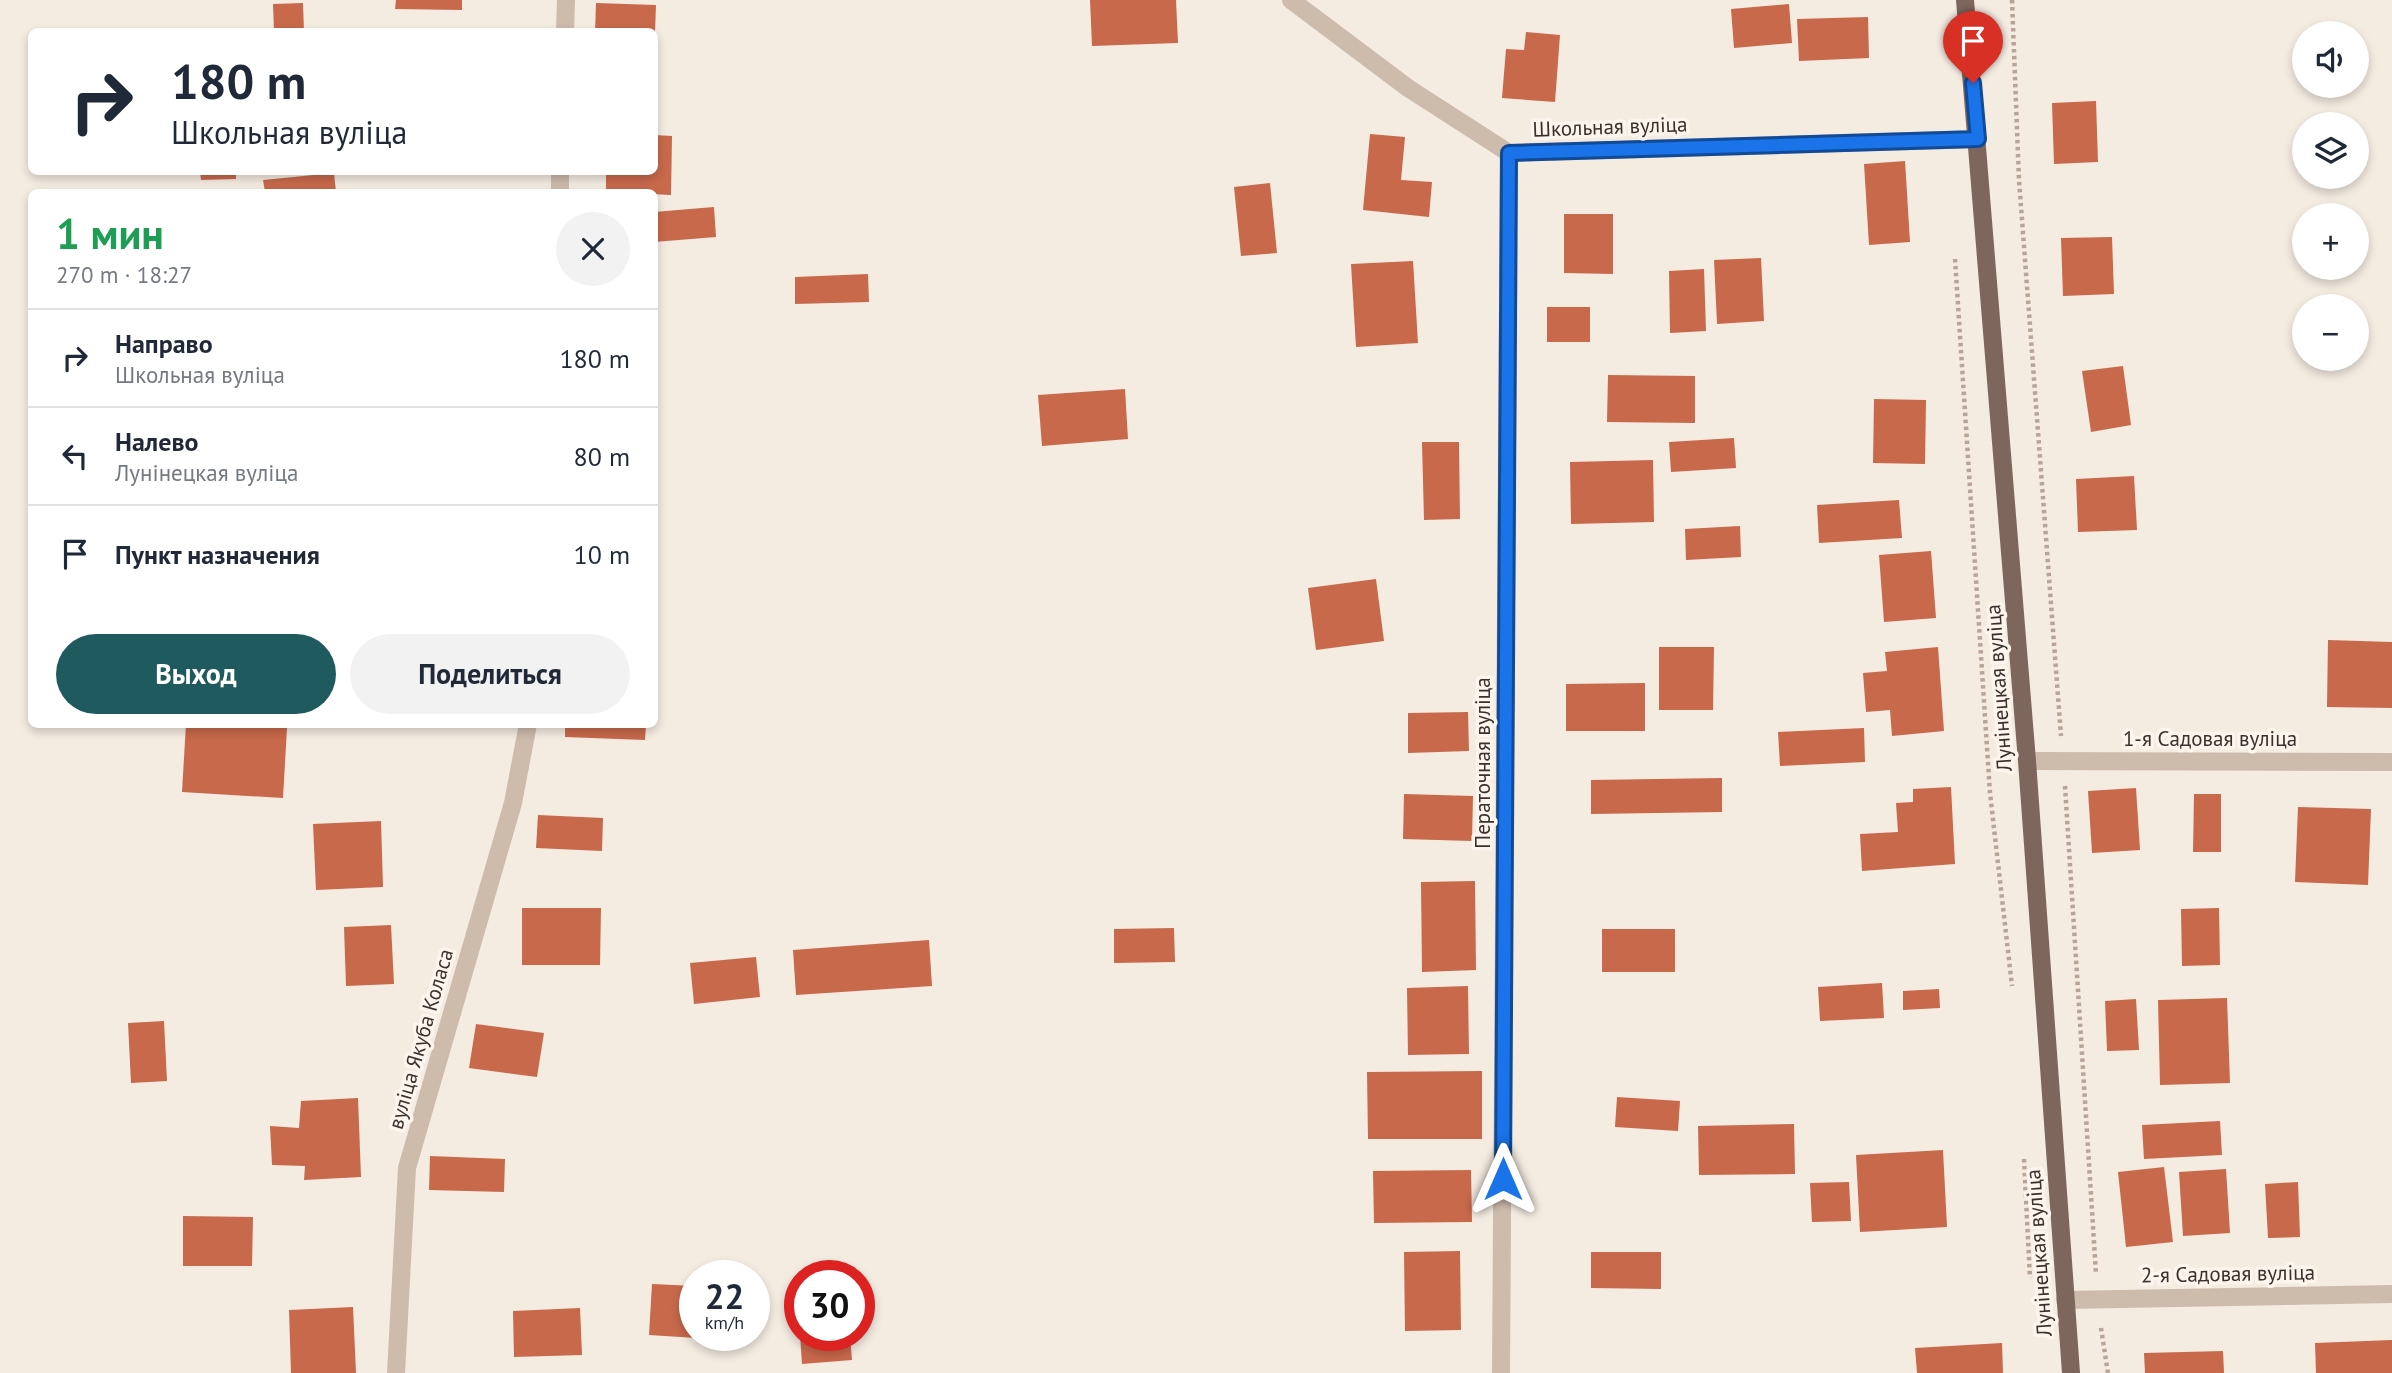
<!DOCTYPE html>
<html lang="ru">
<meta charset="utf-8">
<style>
body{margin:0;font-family:"PT Sans",sans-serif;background:#f2f2f3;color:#1f2937;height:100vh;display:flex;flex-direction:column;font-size:26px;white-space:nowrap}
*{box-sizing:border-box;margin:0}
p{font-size:23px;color:#747a83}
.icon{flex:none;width:38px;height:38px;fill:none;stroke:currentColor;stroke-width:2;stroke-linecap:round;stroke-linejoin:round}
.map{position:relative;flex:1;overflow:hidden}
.side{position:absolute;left:28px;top:189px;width:630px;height:539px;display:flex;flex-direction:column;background:#fff;border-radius:10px;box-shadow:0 4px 10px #0003}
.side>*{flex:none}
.top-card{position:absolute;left:28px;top:28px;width:630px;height:147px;border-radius:10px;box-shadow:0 4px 10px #0003;background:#fff;color:#1f2937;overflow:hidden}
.controls{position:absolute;left:2292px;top:21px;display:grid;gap:14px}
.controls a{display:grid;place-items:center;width:77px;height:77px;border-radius:50%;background:#fff;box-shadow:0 4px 10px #0003;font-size:35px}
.speed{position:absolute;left:679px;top:1260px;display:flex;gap:14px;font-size:35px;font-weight:700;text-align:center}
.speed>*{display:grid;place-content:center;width:91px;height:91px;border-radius:50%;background:#fff;box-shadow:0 4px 10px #0003;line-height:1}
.speed small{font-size:18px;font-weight:400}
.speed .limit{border:10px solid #d22;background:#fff;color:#111}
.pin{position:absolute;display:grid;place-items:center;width:60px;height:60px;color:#fff;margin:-72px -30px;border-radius:50% 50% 50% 0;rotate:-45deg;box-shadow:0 0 7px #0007}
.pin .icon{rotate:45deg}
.me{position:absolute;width:77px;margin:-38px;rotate:0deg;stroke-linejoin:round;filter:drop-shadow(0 0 5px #0008)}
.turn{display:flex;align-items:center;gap:24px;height:147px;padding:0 28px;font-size:32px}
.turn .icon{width:91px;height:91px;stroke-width:2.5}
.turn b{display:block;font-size:49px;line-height:60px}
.round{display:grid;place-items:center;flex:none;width:74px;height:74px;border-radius:37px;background:#f2f2f3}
.headline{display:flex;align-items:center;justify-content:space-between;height:119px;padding:0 28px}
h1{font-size:42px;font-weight:700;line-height:52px;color:#1e9e55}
.action{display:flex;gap:14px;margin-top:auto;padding:14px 28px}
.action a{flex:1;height:80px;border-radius:42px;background:#1f5a5e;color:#fff;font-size:28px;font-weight:700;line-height:80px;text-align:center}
.action a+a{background:#f2f2f3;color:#1f2937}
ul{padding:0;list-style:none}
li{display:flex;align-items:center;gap:21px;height:98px;padding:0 28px;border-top:2px solid #e0e1e3}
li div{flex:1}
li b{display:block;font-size:26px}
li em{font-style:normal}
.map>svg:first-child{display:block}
.building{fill:#c8694b}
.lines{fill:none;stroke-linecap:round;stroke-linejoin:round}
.path{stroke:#b9a596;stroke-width:4.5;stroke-dasharray:3.5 3.5;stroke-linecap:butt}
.street{stroke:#cdbbac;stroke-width:18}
.primary{stroke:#7d675c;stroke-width:18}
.route-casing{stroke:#114b97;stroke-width:18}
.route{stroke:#1a73e8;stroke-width:12}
.labels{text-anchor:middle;stroke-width:7;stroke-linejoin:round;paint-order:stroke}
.street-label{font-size:21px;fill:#3b302b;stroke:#fbf5ee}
</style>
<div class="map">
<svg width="2392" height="1373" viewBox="0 0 2392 1373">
<rect width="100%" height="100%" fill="#f4ebe1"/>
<g class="building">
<path d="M396,0H462V10L395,9Z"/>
<path d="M1090,0H1176L1178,43L1092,46Z"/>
<path d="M303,3L304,32H274L273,4Z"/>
<path d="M596,3L656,5L655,32H595Z"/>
<path d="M1789,4L1792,43L1734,48L1731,9Z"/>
<path d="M1868,17L1869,58L1799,61L1797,19Z"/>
<path d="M1526,32L1560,35L1555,102L1502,98L1506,49L1524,50Z"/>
<path d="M2096,101L2098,162L2054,164L2052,103Z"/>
<path d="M1370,134L1405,137L1401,180L1432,182L1429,217L1363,210Z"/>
<path d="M654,135L672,136L671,195L606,192V172H654Z"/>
<path d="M1905,161L1910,242L1869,245L1864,164Z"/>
<path d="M200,172H236V179L201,180Z"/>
<path d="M334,173L336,192H265L263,180Z"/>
<path d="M1270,183L1277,253L1241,256L1234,187Z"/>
<path d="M714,207L716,237L654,242V212Z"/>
<path d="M1564,214H1613V274L1564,273Z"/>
<path d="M2112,237L2114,294L2063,296L2061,238Z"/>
<path d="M1761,258L1764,321L1717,324L1714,260Z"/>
<path d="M1413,261L1418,343L1356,347L1351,264Z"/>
<path d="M1704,269L1706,331L1670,333L1669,271Z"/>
<path d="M868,274L869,302L795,304V277Z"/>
<rect x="1547" y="307" width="43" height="35"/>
<path d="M2123,366L2131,425L2091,432L2082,371Z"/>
<path d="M1608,375L1695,376V423L1607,422Z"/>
<path d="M1125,389L1128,439L1042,446L1038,395Z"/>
<path d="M1874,399L1926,400L1925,464L1873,463Z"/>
<path d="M1734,438L1736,468L1671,472L1669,442Z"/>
<path d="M1422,442H1459L1460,519L1424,520Z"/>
<path d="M1653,460L1654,522L1571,524L1570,462Z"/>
<path d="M2134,476L2137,530L2078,532L2076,479Z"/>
<path d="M1899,500L1902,538L1819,543L1817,505Z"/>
<path d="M1740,526L1741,557L1686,560L1685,529Z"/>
<path d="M1931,551L1936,618L1884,622L1879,555Z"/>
<path d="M1376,579L1384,641L1316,650L1308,588Z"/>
<path d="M2328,640L2392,642V708L2327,707Z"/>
<path d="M1659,647H1714L1713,710H1659Z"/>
<path d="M1938,647L1944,731L1892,736L1890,710L1866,712L1863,673L1887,671L1885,652Z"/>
<path d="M1645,683V731H1566V684Z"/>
<path d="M1468,712L1469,751L1408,753V713Z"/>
<path d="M186,724L287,728L283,798L182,792Z"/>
<path d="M565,724H646L645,740L565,737Z"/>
<path d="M1864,728L1865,762L1780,766L1778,732Z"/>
<path d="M1722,778V812L1591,814V780Z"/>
<path d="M1951,787L1955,864L1862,871L1860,834L1898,832L1896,803L1913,802V789Z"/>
<path d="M2136,788L2140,850L2092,853L2088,791Z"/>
<path d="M1404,794L1473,796L1472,841L1403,839Z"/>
<path d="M2194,794H2221V852H2193Z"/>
<path d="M2298,807L2371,809L2368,885L2295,882Z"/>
<path d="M538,815L603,818L602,851L536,848Z"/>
<path d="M381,821L383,887L316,890L313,824Z"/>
<path d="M1475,881L1476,970L1422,972L1421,882Z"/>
<path d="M522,908H601L600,965H522Z"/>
<path d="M2219,908L2220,965L2182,966L2181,909Z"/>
<path d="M391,925L394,984L346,986L344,927Z"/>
<path d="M1174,928L1175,962L1114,963V929Z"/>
<rect x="1602" y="929" width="73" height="43"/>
<path d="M929,940L932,986L796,995L793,950Z"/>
<path d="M756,957L760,997L694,1004L690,963Z"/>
<path d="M1882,983L1884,1018L1820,1021L1818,987Z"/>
<path d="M1468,986L1469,1054L1408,1055L1407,988Z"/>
<path d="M1939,989L1940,1008L1903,1010V991Z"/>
<path d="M2227,998L2230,1083L2160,1085L2158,1000Z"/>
<path d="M2136,999L2139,1050L2107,1051L2105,1001Z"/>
<path d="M164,1021L167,1081L131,1083L128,1023Z"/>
<path d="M476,1024L544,1033L537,1077L469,1068Z"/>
<path d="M1482,1071V1139H1368L1367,1072Z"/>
<path d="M1617,1097L1680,1101L1678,1131L1615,1127Z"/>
<path d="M358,1098L361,1177L304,1180L305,1166L272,1165L270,1126L299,1128L301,1101Z"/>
<path d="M2220,1121L2222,1155L2144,1159L2142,1125Z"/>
<path d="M1794,1124L1795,1174L1699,1175L1698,1126Z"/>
<path d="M1943,1150L1947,1227L1860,1232L1856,1155Z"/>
<path d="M430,1156L505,1159L504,1192L429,1190Z"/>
<path d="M2164,1167L2173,1242L2126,1247L2118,1172Z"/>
<path d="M2226,1169L2230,1233L2183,1236L2179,1172Z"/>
<path d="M1471,1170L1472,1222L1374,1223L1373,1171Z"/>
<path d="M1849,1182L1851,1221L1812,1222L1810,1183Z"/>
<path d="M2298,1182L2300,1237L2268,1238L2265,1184Z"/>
<path d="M183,1216L253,1217L252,1266H183Z"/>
<path d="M1460,1251L1461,1330L1405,1331L1404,1252Z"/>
<path d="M1591,1252H1661V1289L1591,1288Z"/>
<path d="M652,1284L695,1286V1335H712V1339L649,1335Z"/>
<path d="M353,1307L356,1373H291L289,1310Z"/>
<path d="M580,1308L582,1355L514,1357L513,1311Z"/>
<path d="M800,1335H850L852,1360L802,1364Z"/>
<path d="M2392,1340V1373H2316L2315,1343Z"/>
<path d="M2002,1343L2003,1373H1917L1915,1348Z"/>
<path d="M2223,1351L2224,1373H2145L2144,1353Z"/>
</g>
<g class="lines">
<g class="path">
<path d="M2012,0L2019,180L2061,736"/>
<path d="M1955,259L1990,793L2012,986"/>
<path d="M2065,786L2096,1274"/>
<path d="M2024,1159L2030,1278"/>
<path d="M2101,1328L2108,1373"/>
</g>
<g class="street">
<path d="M1291,0L1408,88L1509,153L1978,139"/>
<path d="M565,32L566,0"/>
<path d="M560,192V172"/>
<path d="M2027,761L2392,762"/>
<path d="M2065,1300L2392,1294"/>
<path d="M396,1373L407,1168L513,803L528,724"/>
<path d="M1501,1373L1509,153"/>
</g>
<path class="primary" d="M1965,0L2027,761L2071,1373"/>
</g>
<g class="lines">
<g class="route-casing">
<path id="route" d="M1503,1179L1509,153L1978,139L1973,83"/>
</g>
<use href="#route" class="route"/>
</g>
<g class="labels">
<g class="street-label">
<text transform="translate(1610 127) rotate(-2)" y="7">Школьная вуліца</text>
<text transform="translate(1999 688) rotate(-94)" y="7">Лунінецкая вуліца</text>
<text x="2210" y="746">1-я Садовая вуліца</text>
<text transform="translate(1483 763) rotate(-90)" y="7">Ператочная вуліца</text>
<text transform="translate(421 1039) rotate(-74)" y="7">вуліца Якуба Коласа</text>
<text transform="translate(2039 1253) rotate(-94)" y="7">Лунінецкая вуліца</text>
<text transform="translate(2228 1274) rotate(-1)" y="7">2-я Садовая вуліца</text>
</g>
</g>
</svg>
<div class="controls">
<a><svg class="icon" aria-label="sound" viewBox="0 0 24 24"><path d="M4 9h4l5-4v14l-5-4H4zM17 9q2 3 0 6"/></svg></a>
<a><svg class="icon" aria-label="layers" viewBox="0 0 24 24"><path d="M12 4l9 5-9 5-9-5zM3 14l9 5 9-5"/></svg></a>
<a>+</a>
<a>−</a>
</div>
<div class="speed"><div>22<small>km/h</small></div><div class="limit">30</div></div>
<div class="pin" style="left:1973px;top:83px;background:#d93025"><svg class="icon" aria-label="arrive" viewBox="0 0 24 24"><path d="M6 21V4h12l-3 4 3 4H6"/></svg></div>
<svg class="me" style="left:1503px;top:1179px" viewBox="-20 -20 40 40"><path d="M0-17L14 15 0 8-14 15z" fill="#1a73e8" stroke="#fff" stroke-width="4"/></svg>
<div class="top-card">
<div class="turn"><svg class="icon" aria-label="right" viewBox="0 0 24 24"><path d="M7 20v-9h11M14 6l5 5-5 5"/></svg><div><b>180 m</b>Школьная вуліца</div></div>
</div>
<section class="side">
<div class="headline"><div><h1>1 мин</h1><p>270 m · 18:27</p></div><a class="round"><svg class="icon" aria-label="close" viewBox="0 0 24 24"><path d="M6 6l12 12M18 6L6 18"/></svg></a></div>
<ul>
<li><svg class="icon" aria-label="right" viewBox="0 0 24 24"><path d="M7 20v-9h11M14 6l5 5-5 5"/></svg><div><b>Направо</b><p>Школьная вуліца</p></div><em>180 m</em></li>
<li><svg class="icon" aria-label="left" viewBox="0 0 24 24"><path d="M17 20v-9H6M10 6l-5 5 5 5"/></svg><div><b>Налево</b><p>Лунінецкая вуліца</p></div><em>80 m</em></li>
<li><svg class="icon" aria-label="arrive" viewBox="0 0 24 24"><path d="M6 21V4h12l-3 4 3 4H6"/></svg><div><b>Пункт назначения</b></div><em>10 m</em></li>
</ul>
<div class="action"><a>Выход</a><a>Поделиться</a></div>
</section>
</div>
